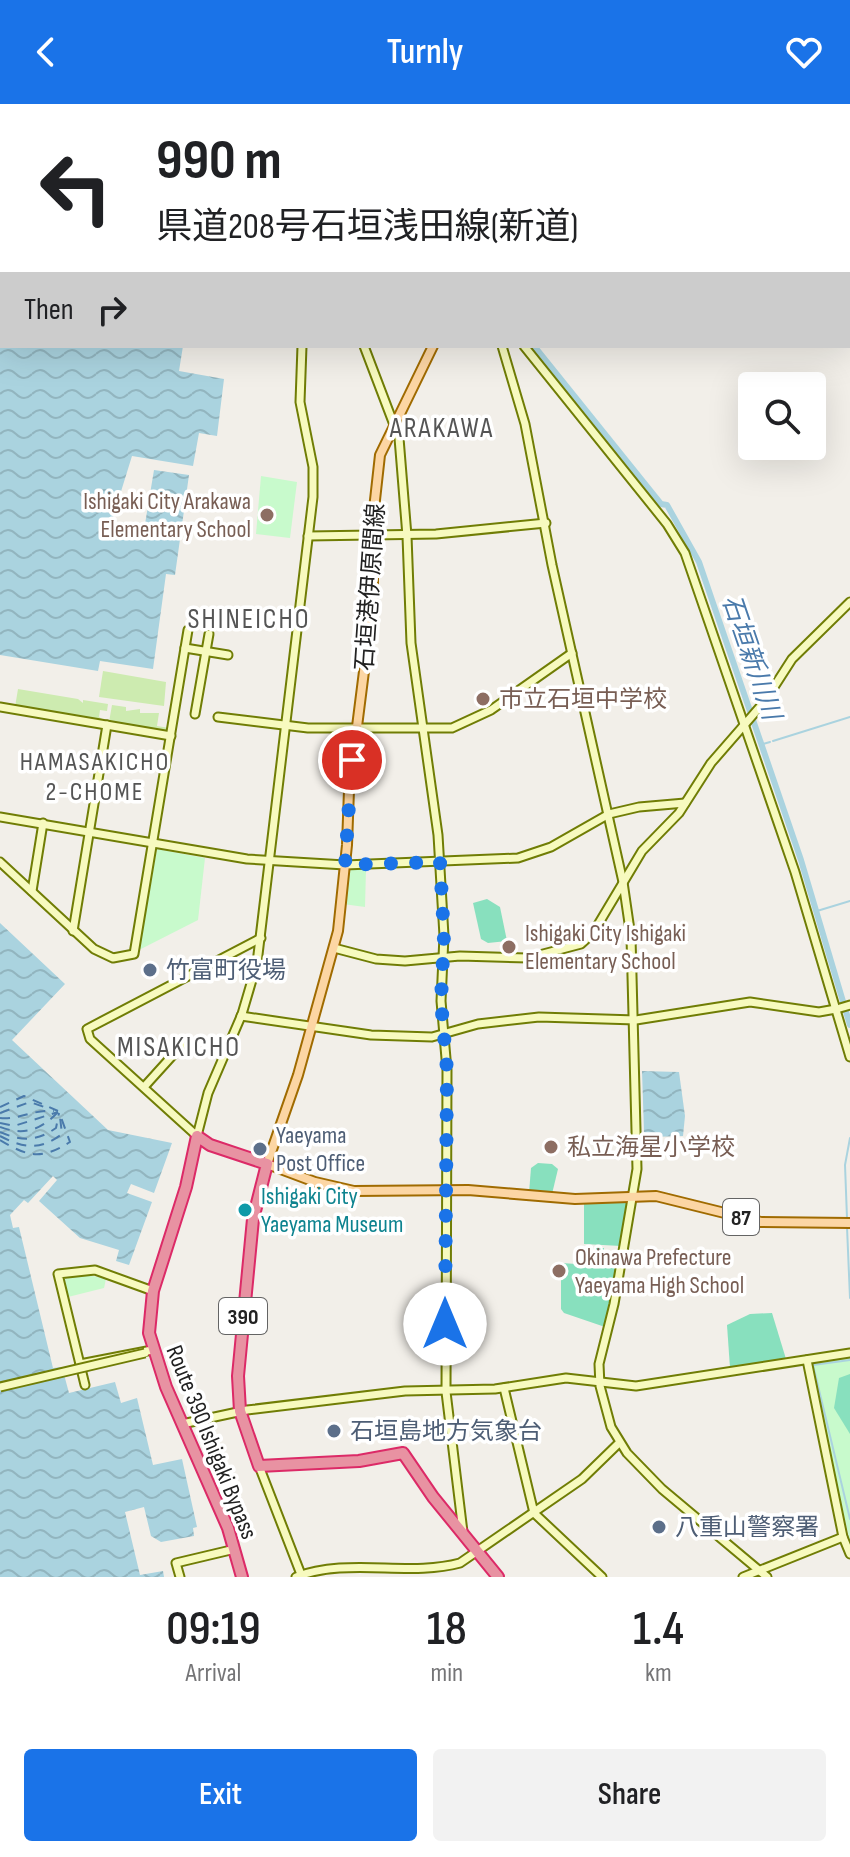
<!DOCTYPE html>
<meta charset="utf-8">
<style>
body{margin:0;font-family:"Sofia Sans Condensed","Noto Sans JP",sans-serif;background:#f2f2f2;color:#202124;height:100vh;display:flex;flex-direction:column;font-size:30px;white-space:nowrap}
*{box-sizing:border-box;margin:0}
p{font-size:26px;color:#757577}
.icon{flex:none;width:44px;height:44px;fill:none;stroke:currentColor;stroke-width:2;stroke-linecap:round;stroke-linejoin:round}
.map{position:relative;height:1473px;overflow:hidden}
.panel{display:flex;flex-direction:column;background:#fff;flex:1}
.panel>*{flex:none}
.guide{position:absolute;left:0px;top:0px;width:850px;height:244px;box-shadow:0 8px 32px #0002;background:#fff;color:#202124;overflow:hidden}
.buttons{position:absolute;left:738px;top:268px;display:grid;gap:16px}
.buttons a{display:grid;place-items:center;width:88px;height:88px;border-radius:8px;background:#fff;box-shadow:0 8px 32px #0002;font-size:40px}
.pin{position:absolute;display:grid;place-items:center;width:68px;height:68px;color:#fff;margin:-34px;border:4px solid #fff;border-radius:50%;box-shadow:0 2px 8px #0007}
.me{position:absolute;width:88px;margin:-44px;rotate:0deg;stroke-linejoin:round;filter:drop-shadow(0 0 6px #0008)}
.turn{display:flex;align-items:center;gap:28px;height:168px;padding:0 24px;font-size:36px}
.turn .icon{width:104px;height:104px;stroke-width:2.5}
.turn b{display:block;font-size:56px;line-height:68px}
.then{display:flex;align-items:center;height:76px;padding:0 24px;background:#0003;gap:16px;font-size:30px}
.eta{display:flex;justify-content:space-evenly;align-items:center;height:136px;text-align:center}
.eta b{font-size:48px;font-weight:600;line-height:56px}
.action{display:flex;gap:16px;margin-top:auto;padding:16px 24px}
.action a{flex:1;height:92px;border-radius:8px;background:#1a73e8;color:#fff;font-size:32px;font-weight:600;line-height:92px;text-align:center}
.action a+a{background:#f2f2f2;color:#202124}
header{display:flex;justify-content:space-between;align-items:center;height:104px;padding:0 24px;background:#1a73e8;color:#fff;font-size:36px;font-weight:600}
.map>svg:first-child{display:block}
.grass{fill:#cdebb0}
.park{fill:#c8facc}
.pitch{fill:#88e0be}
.water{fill:url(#water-waves)}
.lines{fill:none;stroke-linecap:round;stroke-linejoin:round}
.stream{stroke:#aad3df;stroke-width:2}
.river{stroke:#aad3df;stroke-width:6}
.ferry{stroke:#4a7aab;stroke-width:2;stroke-dasharray:10 8;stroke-linecap:butt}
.secondary-casing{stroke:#707d05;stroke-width:11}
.primary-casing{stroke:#a06b00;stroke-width:12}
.highway-casing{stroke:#dc2a67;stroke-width:14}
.secondary{stroke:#f7fabf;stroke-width:7}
.primary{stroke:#fcd6a4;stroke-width:8}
.highway{stroke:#e892a2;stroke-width:10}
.secondary-bridge-casing{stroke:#707d05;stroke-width:11;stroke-linecap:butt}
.secondary-bridge{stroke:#f7fabf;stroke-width:7}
.route{stroke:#1a73e8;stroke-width:14;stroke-dasharray:0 25.2}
.education-dot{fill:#8d6e63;stroke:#fff;stroke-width:3}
.service-dot{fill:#5c6f8a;stroke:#fff;stroke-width:3}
.culture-dot{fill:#0f9aa8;stroke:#fff;stroke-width:3}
.labels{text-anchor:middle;stroke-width:7;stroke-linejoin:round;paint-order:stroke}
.shield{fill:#fff;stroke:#646464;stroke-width:2}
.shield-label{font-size:22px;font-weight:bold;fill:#222}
.education-label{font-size:24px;fill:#785e54;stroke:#fff;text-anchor:start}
.street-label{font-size:24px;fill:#222;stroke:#fff}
.service-label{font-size:24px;fill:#4e5e75;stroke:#fff;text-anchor:start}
.culture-label{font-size:24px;fill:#0d838f;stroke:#fff;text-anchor:start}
.water-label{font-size:26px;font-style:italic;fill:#4a7aab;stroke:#fff}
.neighbourhood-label{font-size:26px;letter-spacing:2px;fill:#555;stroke:#fff}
.quarter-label{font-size:28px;letter-spacing:2px;fill:#555;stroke:#fff}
</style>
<header><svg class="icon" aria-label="back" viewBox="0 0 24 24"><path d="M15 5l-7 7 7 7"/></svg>Turnly<svg class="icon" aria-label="heart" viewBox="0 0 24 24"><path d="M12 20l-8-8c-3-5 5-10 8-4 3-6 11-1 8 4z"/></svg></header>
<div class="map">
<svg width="850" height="1473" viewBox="0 0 850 1473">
<defs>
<pattern id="water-waves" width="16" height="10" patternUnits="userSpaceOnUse" patternTransform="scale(2)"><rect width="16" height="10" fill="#aad3df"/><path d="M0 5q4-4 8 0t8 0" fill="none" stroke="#92b5bf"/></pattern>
</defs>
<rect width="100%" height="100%" fill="#f2efe9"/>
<g class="grass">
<path d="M103,567L166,578L164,602L99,593Z"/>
<path d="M18,585L78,595L83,599V596L108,600L107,607L100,606L99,613L105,617L15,603Z"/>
<path d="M112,601L126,603V607L140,605V609H159L157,622L169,624L168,628L109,618Z"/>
</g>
<g class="park">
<path d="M261,372L297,378L290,434L256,430Z"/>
<path d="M157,745L205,754L198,816L139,846Z"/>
<path d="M350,765H366L365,803L343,800Z"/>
<path d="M84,1170L106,1175L104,1184L68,1193L65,1175Z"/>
<path d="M850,1253V1438L810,1259Z"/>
</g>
<g class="pitch">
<path d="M487,795L500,803L507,837L488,839L481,835L473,799Z"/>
<path d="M538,1059L552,1060L558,1065L552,1090L529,1089L531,1064Z"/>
<path d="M626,1096L629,1103L621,1142L584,1140V1099Z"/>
<path d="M595,1144H604L603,1159L618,1160L605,1223L564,1209L561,1205V1159L592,1161Z"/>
<path d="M772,1209L786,1255L730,1264L727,1221L750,1210Z"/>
<path d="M850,1270V1330L834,1304L839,1274Z"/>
</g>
<g class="water">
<path d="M0,0L267,2H2V242H183L179,267L224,275L217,332L199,329L193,362L132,352L110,423L121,426L123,418L145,420L154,366L189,371L175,471L166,470L153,565L100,557L98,567L0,551Z"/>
<path d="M0,819L65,880L12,936L108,1026L172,1039L154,1089L131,1080L127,1089L152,1098L129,1161L116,1157L119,1146L80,1134L39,1097L57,1076L53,1072L28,1099L24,1096L10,1111L13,1124L19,1123L53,1264L62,1263L69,1289L115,1278L121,1299L137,1294L153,1361L182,1355L197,1423L193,1424L194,1432L161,1438L151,1432L144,1403L125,1408L140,1471L163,1467L164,1473H0Z"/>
<path d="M642,967L679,968L685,1012L683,1032L649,1033L644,1028Z"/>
</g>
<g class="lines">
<g class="stream">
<path d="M773,637L850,613"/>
<path d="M763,640L770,638"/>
<path d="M817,807L850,797"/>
<path d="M847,1114L845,1061L850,1034"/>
<path d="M847,1123L850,1194"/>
<path d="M850,1256L813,1261L850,1415"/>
</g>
<path class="river" d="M534,242L661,400L667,401L699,458L801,756L850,921"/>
<g class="ferry">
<path d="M0,1003L24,992L58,1007"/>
<path d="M0,1009L30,998L47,1004"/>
<path d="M0,1014C19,1016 34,1005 54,1007"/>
<path d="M0,1019L14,1022L58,1008"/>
<path d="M0,1023C24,1032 41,1026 58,1008"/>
<path d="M0,1028C21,1037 36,1038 56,1024L59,1009"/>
<path d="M0,1032C23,1044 40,1047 62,1030L60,1013"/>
<path d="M0,1036C28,1053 41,1056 70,1038L59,1008"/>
</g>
<g class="secondary-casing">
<g id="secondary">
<path d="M344,0V2"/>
<path d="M412,0L413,2"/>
<path d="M440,0L441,2"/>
<path d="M464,2L475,0"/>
<path d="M566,2V0"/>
<path d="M848,233L850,235"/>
<path d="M364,242L399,334L407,432L411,539L438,731L444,832L441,897L447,966L446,1288L463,1428"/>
<path d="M502,242L525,320L552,461L623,778L631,833L637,1065L614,1200L599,1260L600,1282L611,1323L627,1349L662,1385L767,1473"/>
<path d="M524,242L667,420L685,449L795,768L850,953"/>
<path d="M308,432L436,430L546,419"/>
<path d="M185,544L228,551"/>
<path d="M0,603L171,632"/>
<path d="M195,610L209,530"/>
<path d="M218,613L308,624H452L491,606L572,549"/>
<path d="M0,713L247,755L345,761L518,754L551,743L609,710L639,703L685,699"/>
<path d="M0,758L94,845L113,854L134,850L188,526"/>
<path d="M32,787L43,719"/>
<path d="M73,827L107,621"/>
<path d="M334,844L376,855L405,857L460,852L528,854L581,840L593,829L642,747L679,709L711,659L765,597L792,555L850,498"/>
<path d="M840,904L850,901"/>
<path d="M241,912L371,931L432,933L478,920L539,913L636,916L750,898L819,908L836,905"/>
<path d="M144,983L182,941"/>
<path d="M197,1032L208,989L242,910L257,859L313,393V363L300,298L302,242"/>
<path d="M197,1032L90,935L87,925L261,834"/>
<path d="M807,1256L843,1433L850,1450"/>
<path d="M80,1260L152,1246"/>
<path d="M85,1281L58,1170L95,1166L153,1187"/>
<path d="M504,1284L534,1409L602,1473"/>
<path d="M182,1320L247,1306L405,1287L495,1285L566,1274L636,1282L850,1249"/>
<path d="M259,1362L302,1473"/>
<path d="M180,1473L176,1459L235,1445"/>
<path d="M296,1473C347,1453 409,1473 460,1459L582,1375L619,1339"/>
<path d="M743,1473L843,1433"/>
</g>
</g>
<g class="primary-casing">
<g id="primary">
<path d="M585,2L587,0"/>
<path d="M433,242L380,351L373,414V496L349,686L347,741L338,827L298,971L267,1060L315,1078L354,1087L468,1086L575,1095L656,1092L761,1118L850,1119"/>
</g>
</g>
<g class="highway-casing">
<path id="highway" d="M242,1473L228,1424L166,1283L149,1229L153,1187L186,1083L197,1032L210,1041L267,1060L253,1115L238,1272L240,1307L259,1362L359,1357L403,1349L433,1393L498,1473"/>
</g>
<use href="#secondary" class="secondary"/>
<use href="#primary" class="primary"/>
<use href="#highway" class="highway"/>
<g class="secondary-bridge-casing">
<path id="secondary-bridge" d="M0,1283L145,1249"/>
</g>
<use href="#secondary-bridge" class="secondary-bridge"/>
</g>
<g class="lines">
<path class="route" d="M352,656L345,761L440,758L444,832L441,897L447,966L445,1220"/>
</g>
<g class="education-dot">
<circle cx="267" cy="411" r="8"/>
<circle cx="483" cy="595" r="8"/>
<circle cx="509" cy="843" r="8"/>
<circle cx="551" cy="1043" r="8"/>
<circle cx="559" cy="1167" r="8"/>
</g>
<g class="service-dot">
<circle cx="150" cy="866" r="8"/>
<circle cx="260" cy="1045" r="8"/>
<circle cx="334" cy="1327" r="8"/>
<circle cx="659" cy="1423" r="8"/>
</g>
<circle class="culture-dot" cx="245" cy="1106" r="8"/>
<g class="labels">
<g class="shield">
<rect x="723" y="1095" width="36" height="36" rx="6"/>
<rect x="219" y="1194" width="48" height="36" rx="6"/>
</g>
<g class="shield-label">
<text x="741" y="1121">87</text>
<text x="243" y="1220">390</text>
</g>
<g class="education-label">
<text x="251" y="405" text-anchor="end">Ishigaki City Arakawa<tspan x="251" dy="28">Elementary School</tspan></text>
<text x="499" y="603">市立石垣中学校</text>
<text x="525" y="837">Ishigaki City Ishigaki<tspan x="525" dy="28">Elementary School</tspan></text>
<text x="567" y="1051">私立海星小学校</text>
<text x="575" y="1161">Okinawa Prefecture<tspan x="575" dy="28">Yaeyama High School</tspan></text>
</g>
<g class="street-label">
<text transform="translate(370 483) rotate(-86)" y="8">石垣港伊原間線</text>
<text transform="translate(212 1338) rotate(68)" y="8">Route 390 Ishigaki Bypass</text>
</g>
<g class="service-label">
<text x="166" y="874">竹富町役場</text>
<text x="276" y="1039">Yaeyama<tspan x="276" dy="28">Post Office</tspan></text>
<text x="350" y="1335">石垣島地方気象台</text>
<text x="675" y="1431">八重山警察署</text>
</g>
<g class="culture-label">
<text x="261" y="1100">Ishigaki City<tspan x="261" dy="28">Yaeyama Museum</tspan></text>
</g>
<g class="water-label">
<text transform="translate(752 553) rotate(71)" y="9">石垣新川川</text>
</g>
<g class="neighbourhood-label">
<text x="95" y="666">HAMASAKICHO<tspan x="95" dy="30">2-CHOME</tspan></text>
</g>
<g class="quarter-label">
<text x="442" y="333">ARAKAWA</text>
<text x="249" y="524">SHINEICHO</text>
<text x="179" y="952">MISAKICHO</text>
</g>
</g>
</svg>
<div class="buttons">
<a><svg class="icon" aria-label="search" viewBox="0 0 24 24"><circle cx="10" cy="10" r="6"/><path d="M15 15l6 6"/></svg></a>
</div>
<div class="pin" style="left:352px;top:656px;background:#d93025"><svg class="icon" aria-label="arrive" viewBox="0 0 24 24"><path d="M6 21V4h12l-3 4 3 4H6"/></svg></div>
<svg class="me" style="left:445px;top:1220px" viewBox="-20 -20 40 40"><circle r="19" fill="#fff"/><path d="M0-13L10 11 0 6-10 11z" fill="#1a73e8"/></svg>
<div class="guide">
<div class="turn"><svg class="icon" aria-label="left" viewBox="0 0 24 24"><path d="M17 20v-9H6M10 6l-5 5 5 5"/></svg><div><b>990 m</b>県道208号石垣浅田線(新道)</div></div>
<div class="then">Then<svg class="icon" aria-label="right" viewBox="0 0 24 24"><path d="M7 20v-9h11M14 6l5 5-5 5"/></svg></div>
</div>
</div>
<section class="panel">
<div class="eta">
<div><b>09:19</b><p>Arrival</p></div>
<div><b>18</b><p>min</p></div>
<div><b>1.4</b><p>km</p></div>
</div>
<div class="action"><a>Exit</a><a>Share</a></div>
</section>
